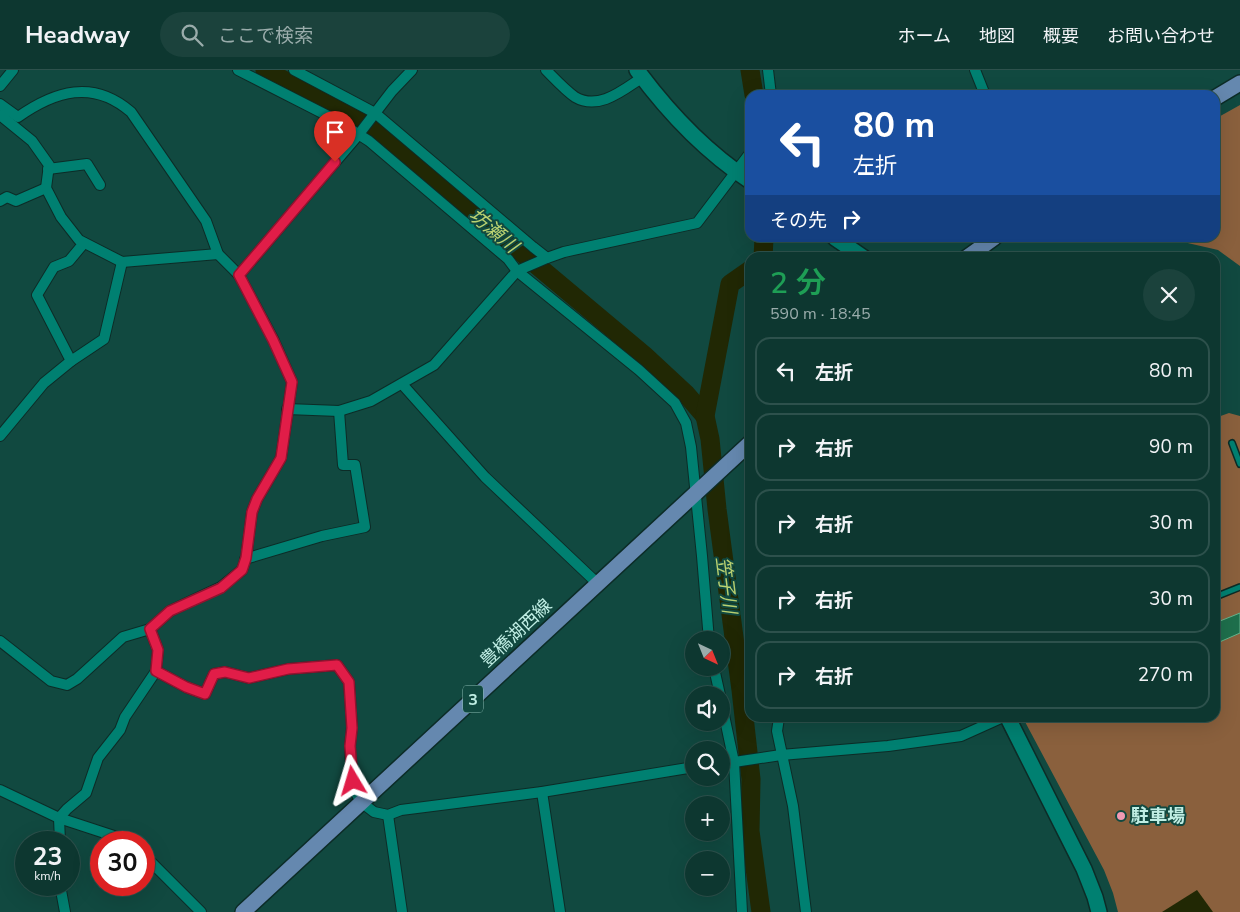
<!DOCTYPE html>
<html lang="ja">
<meta charset="utf-8">
<style>
body{margin:0;font-family:"Nunito Sans","Noto Sans JP",sans-serif;background:#1b423c;color:#f1f3f6;height:100vh;display:flex;flex-direction:column;font-size:19px;white-space:nowrap}
*{box-sizing:border-box;margin:0}
p{font-size:16px;color:#9aacab}
.icon{flex:none;width:28px;height:28px;fill:none;stroke:currentColor;stroke-width:2;stroke-linecap:round;stroke-linejoin:round}
.map{position:relative;flex:1;overflow:hidden}
.panel{position:absolute;left:745px;top:182px;width:475px;height:470px;display:flex;flex-direction:column;background:#0d3730;border-radius:15px;box-shadow:0 5px 20px #0002,0 0 0 1px #2d514c}
.panel>*{flex:none}
.hud{position:absolute;left:745px;top:20px;width:475px;height:152px;border-radius:15px;box-shadow:0 5px 20px #0002,0 0 0 1px #2d514c;background:#1a4fa0;color:#fff;overflow:hidden}
.needle{width:32px;rotate:137deg}
.buttons{position:absolute;left:685px;top:561px;display:grid;gap:10px}
.buttons a{display:grid;place-items:center;width:45px;height:45px;border-radius:50%;background:#0d3730;box-shadow:0 5px 20px #0002,0 0 0 1px #2d514c;font-size:25px}
.speed{position:absolute;left:15px;top:761px;display:flex;gap:10px;font-size:25px;font-weight:700;text-align:center}
.speed>*{display:grid;place-content:center;width:65px;height:65px;border-radius:50%;background:#0d3730;box-shadow:0 5px 20px #0002,0 0 0 1px #2d514c;line-height:1}
.speed small{font-size:12px;font-weight:400}
.speed .limit{border:8px solid #d22;background:#fff;color:#111}
.pin{position:absolute;display:grid;place-items:center;width:42px;height:42px;color:#fff;margin:-51px -21px;border-radius:50% 50% 50% 0;rotate:-45deg;box-shadow:0 0 5px #0007}
.pin .icon{rotate:45deg}
.me{position:absolute;width:55px;margin:-28px;rotate:353deg;stroke-linejoin:round;filter:drop-shadow(0 0 4px #0008)}
.turn{display:flex;align-items:center;gap:18px;height:105px;padding:0 25px;font-size:22px}
.turn .icon{width:65px;height:65px;stroke-width:2.5}
.turn b{display:block;font-size:35px;line-height:42px}
.then{display:flex;align-items:center;height:48px;padding:0 25px;background:#0003;gap:10px;font-size:19px}
.round{display:grid;place-items:center;flex:none;width:52px;height:52px;border-radius:26px;background:#1b423c}
.summary{display:flex;align-items:center;justify-content:space-between;height:85px;padding:0 25px}
h1{font-size:30px;font-weight:600;line-height:38px;color:#1e9e55}
ul{padding:0;list-style:none}
li{display:flex;align-items:center;gap:15px;height:68px;margin:0 10px 8px;padding:0 15px;border:2px solid #2d514c;border-radius:15px}
li div{flex:1}
li b{display:block;font-size:19px}
li em{font-style:normal}
header{display:flex;align-items:center;gap:30px;box-sizing:border-box;height:70px;padding:0 25px;background:#0d3730;border-bottom:1px solid #2d514c}
header strong{font-size:24px}
nav{display:flex;gap:28px;margin-inline-start:auto;font-size:18px}
.search{width:350px;height:45px;background:#1b423c;display:flex;align-items:center;gap:12px;box-sizing:border-box;padding:0 18px;border-radius:28px;color:#9aacab;font-size:19px}
.map>svg:first-child{display:block}
.green{fill:#8a603d}
.water{fill:#212804}
.lines{fill:none;stroke-linecap:round;stroke-linejoin:round}
.river{stroke:#212804;stroke-width:19}
.building{fill:#1e6f4c;stroke:#65b38c}
.lane-casing{stroke:#0c2c27;stroke-width:8}
.street-casing{stroke:#0c2c27;stroke-width:12}
.secondary-casing{stroke:#0c2c27;stroke-width:18}
.primary-casing{stroke:#0c2c27;stroke-width:18}
.lane{stroke:#008071;stroke-width:5}
.street{stroke:#008071;stroke-width:10}
.secondary{stroke:#008071;stroke-width:15}
.primary{stroke:#6588af;stroke-width:15}
.route-casing{stroke:#92132f;stroke-width:12}
.route{stroke:#e11d48;stroke-width:9}
.poi-dot{fill:#f19ab4;stroke:#114940;stroke-width:2}
.labels{text-anchor:middle;stroke-width:4;stroke-linejoin:round;paint-order:stroke}
.shield{fill:#114940;stroke:#8cbcb3;stroke-width:1}
.shield-label{font-size:16px;font-weight:bold;fill:#c0eee4}
.street-label{font-size:18px;fill:#c0eee4;stroke:#114940}
.poi-label{font-size:18px;font-weight:bold;fill:#c0eee4;stroke:#114940;text-anchor:start}
.water-label{font-size:19px;font-style:italic;fill:#bad271;stroke:#114940}
</style>
<header>
<strong>Headway</strong>
<div class="search"><svg class="icon" aria-label="search" viewBox="0 0 24 24"><circle cx="10" cy="10" r="6"/><path d="M15 15l6 6"/></svg>ここで検索</div>
<nav><a>ホーム</a><a>地図</a><a>概要</a><a>お問い合わせ</a></nav>
</header>
<div class="map">
<svg width="1240" height="842" viewBox="0 0 1240 842">
<rect width="100%" height="100%" fill="#114940"/>
<g class="green">
<path d="M1240,35V196L1218,180L1166,168H1215V49Z"/>
<path d="M1229,343L1240,346V842H1118L1113,823L1104,800L1023,648H1215V348Z"/>
</g>
<path class="water" d="M1197,820L1213,842H1162Z"/>
<g class="lines">
<g class="river">
<path d="M265,0L374,59L644,285L686,324L705,346"/>
<path d="M750,0L754,25"/>
<path d="M763,188L764,168"/>
<path d="M750,200L730,214L705,346L710,369L717,439L741,620L751,709L750,761L761,842"/>
</g>
</g>
<path class="building" d="M1240,543V563L1215,574V553Z"/>
<g class="lines">
<g class="lane-casing">
<g id="lane">
<path d="M1232,373L1240,394"/>
<path d="M1215,527L1240,517"/>
</g>
</g>
<g class="street-casing">
<g id="street">
<path d="M238,0L336,50L369,71L508,189L517,201L639,300L675,333L686,353L691,377L702,486L709,570"/>
<path d="M294,0L375,43L533,177L547,188"/>
<path d="M546,0C555,9 565,20 575,27C599,41 623,20 643,7"/>
<path d="M768,0L771,25"/>
<path d="M975,0L985,25"/>
<path d="M0,16L13,0"/>
<path d="M0,34L18,47C55,21 93,9 131,42L206,151L218,184L239,205L273,269L292,312L281,388L257,429L252,442L246,488L242,500L221,517L170,541L150,559L123,567L77,609L67,615L51,611L0,571"/>
<path d="M0,45L32,71L49,95L46,118L61,147L79,170L122,192L218,184"/>
<path d="M48,99L87,94L100,115"/>
<path d="M0,131L7,127L16,131L46,118"/>
<path d="M239,205L359,64L392,21L412,0"/>
<path d="M71,291L37,225L54,197L69,191L84,173"/>
<path d="M402,314L485,407L597,513"/>
<path d="M287,339L339,341L371,331L434,295L517,201L547,188L564,182L697,153L750,83"/>
<path d="M0,366L44,313L71,291L104,269L122,192"/>
<path d="M245,489L322,466L365,457L355,395H343L339,341"/>
<path d="M714,598L720,625"/>
<path d="M156,601L186,617L205,624L214,604L225,602L249,608L288,599L337,595L349,612L352,657L350,676L351,698L356,723L361,732L374,742L388,745L401,740L542,722L694,697"/>
<path d="M721,631L734,692L742,842"/>
<path d="M779,648L777,661L793,736L806,842"/>
<path d="M721,694L781,685L888,676L961,666L1001,648"/>
<path d="M0,720L59,748L117,767L125,772"/>
<path d="M542,722L560,842"/>
<path d="M388,745L402,842"/>
<path d="M60,772L59,748L67,739L86,723L98,688L120,660L125,647L156,601L158,580L150,559"/>
<path d="M144,785L201,842"/>
<path d="M60,815L65,842"/>
</g>
</g>
<g class="secondary-casing">
<g id="secondary">
<path d="M637,0C668,42 706,82 750,111"/>
<path d="M835,168L864,188"/>
<path d="M1008,648L1084,799L1095,827L1099,842"/>
</g>
</g>
<g class="primary-casing">
<g id="primary">
<path d="M1215,28L1240,13"/>
<path d="M966,188L994,168"/>
<path d="M243,842L750,373"/>
</g>
</g>
<use href="#lane" class="lane"/>
<use href="#street" class="street"/>
<use href="#secondary" class="secondary"/>
<use href="#primary" class="primary"/>
</g>
<g class="lines">
<g class="route-casing">
<path id="route" d="M335,92L239,205L273,270L292,312L281,388L257,429L252,442L246,488L242,500L221,518L170,541L150,559L158,580L156,601L186,617L205,624L214,604L225,602L249,608L288,599L337,595L349,612L352,658L350,676L353,711"/>
</g>
<use href="#route" class="route"/>
</g>
<circle class="poi-dot" cx="1121" cy="746" r="5"/>
<g class="labels">
<rect class="shield" x="463" y="615.5" width="20" height="27" rx="4"/>
<g class="shield-label">
<text x="473" y="635">3</text>
</g>
<g class="street-label">
<text transform="translate(516 563) rotate(-43)" y="6">豊橋湖西線</text>
</g>
<g class="poi-label">
<text x="1131" y="752">駐車場</text>
</g>
<g class="water-label">
<text transform="translate(494 160) rotate(40)" y="7">坊瀬川</text>
<text transform="translate(727 515) rotate(83)" y="7">笠子川</text>
</g>
</g>
</svg>
<div class="buttons">
<a><svg class="needle" viewBox="-14 -14 28 28"><path d="M0-13l5 13h-10z" fill="#e53935"/><path d="M0 13l5-13h-10z" fill="#9aacab"/></svg></a>
<a><svg class="icon" aria-label="sound" viewBox="0 0 24 24"><path d="M4 9h4l5-4v14l-5-4H4zM17 9q2 3 0 6"/></svg></a>
<a><svg class="icon" aria-label="search" viewBox="0 0 24 24"><circle cx="10" cy="10" r="6"/><path d="M15 15l6 6"/></svg></a>
<a>+</a>
<a>−</a>
</div>
<div class="speed"><div>23<small>km/h</small></div><div class="limit">30</div></div>
<div class="pin" style="left:335px;top:92px;background:#d93025"><svg class="icon" aria-label="arrive" viewBox="0 0 24 24"><path d="M6 21V4h12l-3 4 3 4H6"/></svg></div>
<svg class="me" style="left:353px;top:711px" viewBox="-20 -20 40 40"><path d="M0-17L14 15 0 8-14 15z" fill="#e11d48" stroke="#fff" stroke-width="4"/></svg>
<div class="hud">
<div class="turn"><svg class="icon" aria-label="left" viewBox="0 0 24 24"><path d="M17 20v-9H6M10 6l-5 5 5 5"/></svg><div><b>80 m</b>左折</div></div>
<div class="then">その先<svg class="icon" aria-label="right" viewBox="0 0 24 24"><path d="M7 20v-9h11M14 6l5 5-5 5"/></svg></div>
</div>
<section class="panel">
<div class="summary"><div><h1>2 分</h1><p>590 m · 18:45</p></div><a class="round"><svg class="icon" aria-label="close" viewBox="0 0 24 24"><path d="M6 6l12 12M18 6L6 18"/></svg></a></div>
<ul>
<li><svg class="icon" aria-label="left" viewBox="0 0 24 24"><path d="M17 20v-9H6M10 6l-5 5 5 5"/></svg><div><b>左折</b></div><em>80 m</em></li>
<li><svg class="icon" aria-label="right" viewBox="0 0 24 24"><path d="M7 20v-9h11M14 6l5 5-5 5"/></svg><div><b>右折</b></div><em>90 m</em></li>
<li><svg class="icon" aria-label="right" viewBox="0 0 24 24"><path d="M7 20v-9h11M14 6l5 5-5 5"/></svg><div><b>右折</b></div><em>30 m</em></li>
<li><svg class="icon" aria-label="right" viewBox="0 0 24 24"><path d="M7 20v-9h11M14 6l5 5-5 5"/></svg><div><b>右折</b></div><em>30 m</em></li>
<li><svg class="icon" aria-label="right" viewBox="0 0 24 24"><path d="M7 20v-9h11M14 6l5 5-5 5"/></svg><div><b>右折</b></div><em>270 m</em></li>
</ul>
</section>
</div>
